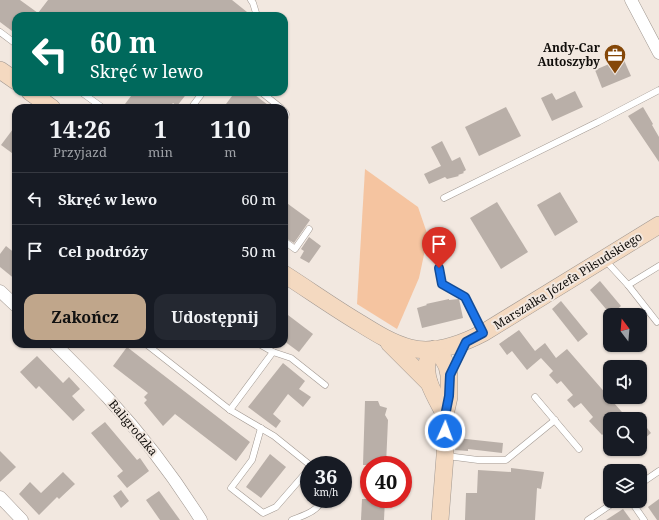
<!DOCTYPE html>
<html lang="pl">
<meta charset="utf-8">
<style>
body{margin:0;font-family:"Noto Serif",serif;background:#242831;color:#f1f3f6;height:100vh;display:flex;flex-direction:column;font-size:15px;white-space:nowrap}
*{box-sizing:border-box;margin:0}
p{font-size:13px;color:#9ea1a6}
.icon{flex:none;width:22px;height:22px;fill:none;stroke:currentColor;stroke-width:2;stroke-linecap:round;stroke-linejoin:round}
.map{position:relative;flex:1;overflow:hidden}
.details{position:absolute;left:12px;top:104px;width:276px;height:244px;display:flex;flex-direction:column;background:#171b24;border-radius:12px;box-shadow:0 1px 3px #0004}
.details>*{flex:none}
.guide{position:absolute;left:12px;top:12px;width:276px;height:84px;border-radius:12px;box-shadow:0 1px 3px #0004;background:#00695c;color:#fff;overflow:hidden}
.needle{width:26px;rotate:344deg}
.buttons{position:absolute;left:603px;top:308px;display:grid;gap:8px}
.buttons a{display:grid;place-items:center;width:44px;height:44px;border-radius:8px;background:#171b24;box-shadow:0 1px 3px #0004;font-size:20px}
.speed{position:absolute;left:300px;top:456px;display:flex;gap:8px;font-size:20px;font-weight:700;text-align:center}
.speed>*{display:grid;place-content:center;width:52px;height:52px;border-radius:50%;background:#171b24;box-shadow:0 1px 3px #0004;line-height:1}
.speed small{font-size:10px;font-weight:400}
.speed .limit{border:6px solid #d22;background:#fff;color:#111}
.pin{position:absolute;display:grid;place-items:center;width:34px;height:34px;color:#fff;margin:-41px -17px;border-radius:50% 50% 50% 0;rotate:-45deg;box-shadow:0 0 4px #0007}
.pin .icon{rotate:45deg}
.me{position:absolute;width:44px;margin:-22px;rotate:2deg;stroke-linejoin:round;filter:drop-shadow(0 0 3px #0008)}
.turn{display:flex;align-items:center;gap:14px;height:84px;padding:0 12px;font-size:18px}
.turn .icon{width:52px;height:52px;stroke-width:2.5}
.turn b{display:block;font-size:28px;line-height:34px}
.eta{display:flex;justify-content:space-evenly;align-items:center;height:68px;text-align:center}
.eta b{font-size:24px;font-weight:700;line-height:28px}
.primary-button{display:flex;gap:8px;margin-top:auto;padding:8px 12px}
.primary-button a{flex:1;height:46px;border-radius:12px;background:#c0a68b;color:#111;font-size:16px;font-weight:700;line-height:46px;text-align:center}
.primary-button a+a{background:#242831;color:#f1f3f6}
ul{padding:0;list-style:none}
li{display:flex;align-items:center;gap:12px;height:52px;padding:0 12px;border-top:1px solid #363941}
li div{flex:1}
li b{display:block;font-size:15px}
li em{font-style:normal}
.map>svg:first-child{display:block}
.green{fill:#f5c4a0}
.building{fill:#b9afa8}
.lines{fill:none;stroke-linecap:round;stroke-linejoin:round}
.lane-casing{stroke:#a19891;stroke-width:7}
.street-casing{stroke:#a19891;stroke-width:13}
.secondary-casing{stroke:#a19891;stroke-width:18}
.lane{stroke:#fff;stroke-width:6}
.street{stroke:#fff;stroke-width:12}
.secondary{stroke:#f4d9c0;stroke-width:17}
.route-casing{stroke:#114b97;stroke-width:10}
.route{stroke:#1a73e8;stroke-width:7}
.labels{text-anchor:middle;stroke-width:4;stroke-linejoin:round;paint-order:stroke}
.poi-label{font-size:12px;font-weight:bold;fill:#110e0b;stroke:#f2e8e0;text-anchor:end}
.street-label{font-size:12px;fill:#110e0b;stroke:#f2e8e0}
</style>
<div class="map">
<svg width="659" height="520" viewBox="0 0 659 520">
<rect width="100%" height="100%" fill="#f2e8e0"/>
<path class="green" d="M365,169L418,207L428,236L419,278L397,329L357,304Z"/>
<g class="building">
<path d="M0,0H20L38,13L48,0H232L252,16H16V34L0,22Z"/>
<path d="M623,58L631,76L602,88L595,70Z"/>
<path d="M575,91L583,107L552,121L541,98L552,93L556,100Z"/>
<path d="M134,92H188L177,106L173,103L169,108H122Z"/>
<path d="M235,92H251L272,108H223Z"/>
<path d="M506,107L521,136L479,156L465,127Z"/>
<path d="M643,107L653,124L652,125L659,137V162L628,116Z"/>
<path d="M16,125V156L1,145Z"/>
<path d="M442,141L452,161L460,157L466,170L463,172L464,173L458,175L459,176L447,179L445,177L429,184L424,174L441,166L431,147Z"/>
<path d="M560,192L578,222L555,236L537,205Z"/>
<path d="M284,201L310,220L294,243L284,237Z"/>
<path d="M497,202L528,252L501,269L470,218Z"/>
<path d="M309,237L321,246L309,263L300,258L304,251L301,249Z"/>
<path d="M6,246L16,254V280L0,267V254Z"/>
<path d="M600,281L621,306L611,315L590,290Z"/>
<path d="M449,299V300L459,299L463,318L422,328L417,308L427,305L426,304Z"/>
<path d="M561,301L588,334L578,342L552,309Z"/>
<path d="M284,312L313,334L299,352L284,341Z"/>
<path d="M519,330L535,351L545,343L556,358L567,349L628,419H610V428L602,435L589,421L593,417L581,403L574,408L567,400L573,395L561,381L557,384L549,375L553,371L541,358L527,370L512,351L507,355L499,344Z"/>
<path d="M127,347L250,442L236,461L175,414L163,426L144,403L147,400L144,397L148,393L113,366Z"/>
<path d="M37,356L63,383L69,377L80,389L72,396L85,410L73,421L39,386L36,389L20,372Z"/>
<path d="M283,363L305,381L299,389L311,397L303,407L288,394L273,414L281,421L276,428L248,407Z"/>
<path d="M365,401H378L380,406L387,408L385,415L388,420L386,465H363Z"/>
<path d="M640,419L651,433L644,439L640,434Z"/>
<path d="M105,422L137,460L140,458L149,471L127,488L117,476L123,471L91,433Z"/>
<path d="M457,438L503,443L502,453L468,449V451L455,450Z"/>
<path d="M0,451L16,467L0,482Z"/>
<path d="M270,454L286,467L261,498L246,487Z"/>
<path d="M511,468L544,472L541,489L537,488L535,520H465L466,493H477L478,470L511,472Z"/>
<path d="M63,472L75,484L59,499L57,497L39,515L19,494L30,482L41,493Z"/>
<path d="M121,490L129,501L121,508L113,496Z"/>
<path d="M159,491L180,520H160L146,500Z"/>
<path d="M362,499H385L384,520H361Z"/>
<path d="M659,499V520H657L648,507Z"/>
<path d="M623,509L631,520H606Z"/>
</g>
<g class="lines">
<g class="lane-casing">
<g id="lane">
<path d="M251,0L253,3L257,16"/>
<path d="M0,32L16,44"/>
<path d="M81,92L103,108"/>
<path d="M261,92L281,108"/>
<path d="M191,108L203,92"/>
<path d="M284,111L286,114L284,121"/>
<path d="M444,198L598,122L659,90"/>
<path d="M284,241L295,249L309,229"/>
<path d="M605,260L628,285L659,266"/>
<path d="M439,268L442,284L465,297L482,331"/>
<path d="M628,285L657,322"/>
<path d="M146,344L230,410L274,436L310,465"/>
<path d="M273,352L291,358L325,385"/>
<path d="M535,397L579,449"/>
<path d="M230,410L273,352L259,344"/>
<path d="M261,428L252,460L231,488L263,513L276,507L309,469"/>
<path d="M447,456L478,460H506L555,420"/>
<path d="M640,484L659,471"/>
<path d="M631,501L644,520"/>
<path d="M292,520C304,515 317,512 323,499"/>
<path d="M588,520L616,501"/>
</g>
</g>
<g class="street-casing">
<g id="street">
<path d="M631,0L659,53"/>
<path d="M0,291L16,306"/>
<path d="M55,344C73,362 91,380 108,398C143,436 174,477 201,520"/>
<path d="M0,497L22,520"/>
</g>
</g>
<g class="secondary-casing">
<g id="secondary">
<path d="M0,70L16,81"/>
<path d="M30,92L52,108"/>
<path d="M284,274C309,290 333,307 358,322C374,332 391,343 410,348C434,354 462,344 483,333L659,225"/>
<path d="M389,343L429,383"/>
<path d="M435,349L442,357L447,366L449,375V397L445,415V456L440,520"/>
<path d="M435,349C432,352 429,355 428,359C422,378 437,399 445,415"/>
</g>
</g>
<use href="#lane" class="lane"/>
<use href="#street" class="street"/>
<use href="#secondary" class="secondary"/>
</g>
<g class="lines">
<g class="route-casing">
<path id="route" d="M439,268L442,284L465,297L483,333L466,342L450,375L449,396L445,416V431"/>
</g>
<use href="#route" class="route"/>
</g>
<defs>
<g id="office-pin" transform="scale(1.15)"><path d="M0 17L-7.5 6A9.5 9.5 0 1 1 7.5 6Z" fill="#854708" stroke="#f2e8e0"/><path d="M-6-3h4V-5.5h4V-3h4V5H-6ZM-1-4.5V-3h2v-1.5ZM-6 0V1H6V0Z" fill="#fff"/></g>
</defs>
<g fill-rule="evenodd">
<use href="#office-pin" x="615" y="55"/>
</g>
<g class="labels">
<g class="poi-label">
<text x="600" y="52">Andy-Car<tspan x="600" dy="14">Autoszyby</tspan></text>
</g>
<g class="street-label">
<text transform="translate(568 281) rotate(-32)" y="4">Marszałka Józefa Piłsudskiego</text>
<text transform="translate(133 428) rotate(50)" y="4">Baligrodzka</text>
</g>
</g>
</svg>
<div class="buttons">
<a><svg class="needle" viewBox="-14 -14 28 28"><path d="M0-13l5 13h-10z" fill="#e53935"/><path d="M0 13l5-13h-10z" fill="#9ea1a6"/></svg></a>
<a><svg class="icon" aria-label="sound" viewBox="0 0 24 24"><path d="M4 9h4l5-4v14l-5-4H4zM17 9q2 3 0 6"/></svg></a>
<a><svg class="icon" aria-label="search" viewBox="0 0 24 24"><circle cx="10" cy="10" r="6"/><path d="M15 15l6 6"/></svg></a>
<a><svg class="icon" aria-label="layers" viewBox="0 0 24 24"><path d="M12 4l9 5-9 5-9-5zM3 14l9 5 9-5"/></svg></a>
</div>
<div class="speed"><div>36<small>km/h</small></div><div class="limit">40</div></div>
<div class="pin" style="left:439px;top:268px;background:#d93025"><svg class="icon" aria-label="arrive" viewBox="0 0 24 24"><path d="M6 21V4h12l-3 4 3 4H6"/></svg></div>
<svg class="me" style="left:445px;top:431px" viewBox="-20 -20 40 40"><circle r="17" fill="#1a73e8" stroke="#fff" stroke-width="3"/><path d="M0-11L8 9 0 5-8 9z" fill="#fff"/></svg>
<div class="guide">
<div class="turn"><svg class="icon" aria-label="left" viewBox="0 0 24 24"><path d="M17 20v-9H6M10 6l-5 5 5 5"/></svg><div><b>60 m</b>Skręć w lewo</div></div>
</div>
<section class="details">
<div class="eta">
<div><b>14:26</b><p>Przyjazd</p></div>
<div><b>1</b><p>min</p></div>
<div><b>110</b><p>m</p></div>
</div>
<ul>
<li><svg class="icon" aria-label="left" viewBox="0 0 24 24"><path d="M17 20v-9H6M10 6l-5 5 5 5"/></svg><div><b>Skręć w lewo</b></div><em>60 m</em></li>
<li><svg class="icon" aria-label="arrive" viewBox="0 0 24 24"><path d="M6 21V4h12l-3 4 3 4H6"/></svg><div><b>Cel podróży</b></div><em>50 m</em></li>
</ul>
<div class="primary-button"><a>Zakończ</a><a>Udostępnij</a></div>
</section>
</div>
